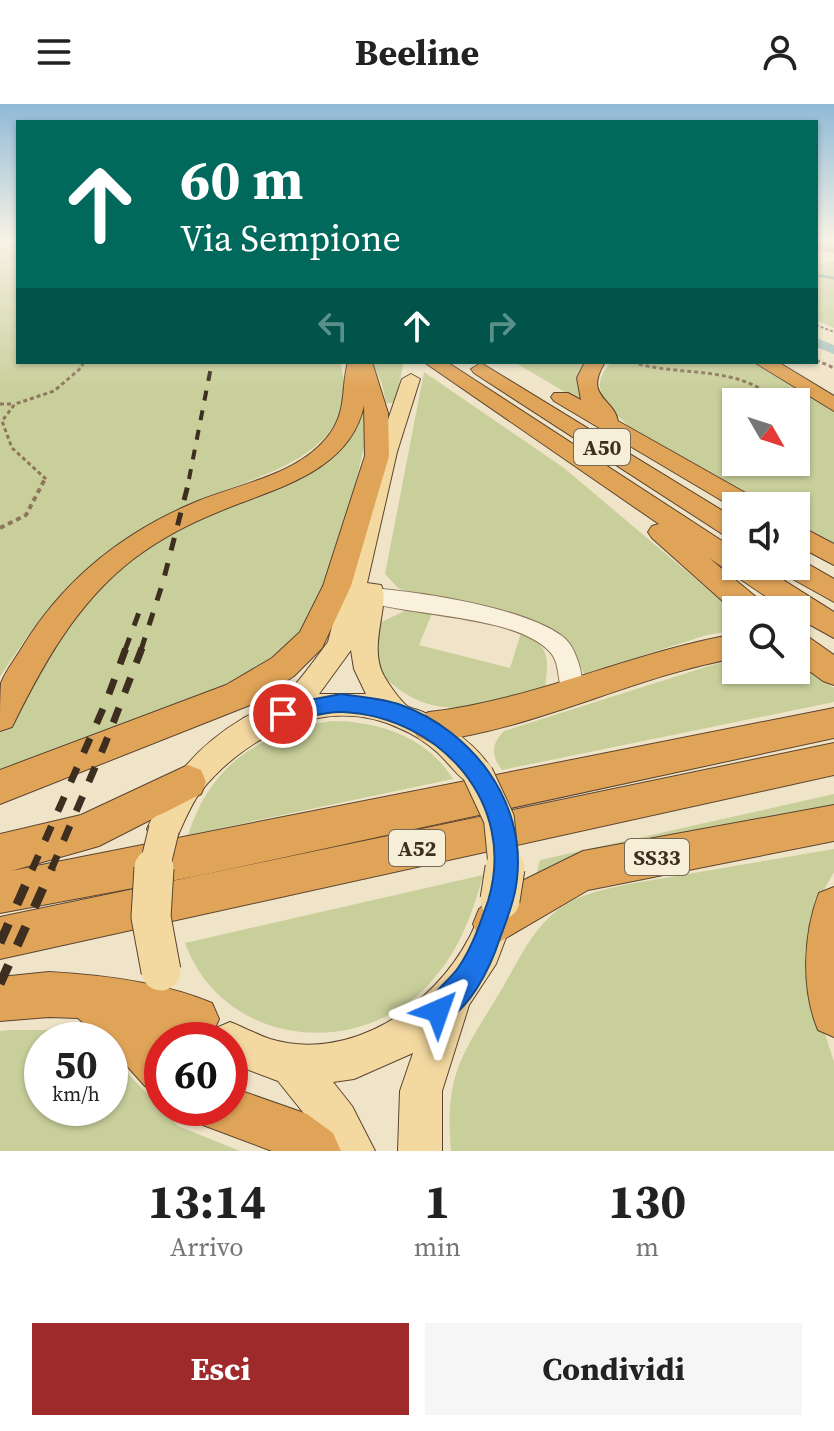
<!DOCTYPE html>
<html lang="it">
<style>
body{margin:0;font-family:"Source Serif 4",serif;background:#f6f6f6;color:#222;height:100vh;display:flex;flex-direction:column;font-size:30px;white-space:nowrap}
*{box-sizing:border-box;margin:0}
p{font-size:26px;color:#767676}
.icon{flex:none;width:44px;height:44px;fill:none;stroke:currentColor;stroke-width:2;stroke-linecap:round;stroke-linejoin:round}
.map{position:relative;height:1047px;overflow:hidden}
.details{display:flex;flex-direction:column;background:#fff;flex:1}
.details>*{flex:none}
.top-card{position:absolute;left:16px;top:16px;width:802px;height:244px;border-radius:0px;box-shadow:0 2px 6px #0004;background:#00695c;color:#fff;overflow:hidden}
.needle{width:52px;rotate:129deg}
.tools{position:absolute;left:722px;top:284px;display:grid;gap:16px}
.tools a{display:grid;place-items:center;width:88px;height:88px;border-radius:0px;background:#fff;box-shadow:0 2px 6px #0004;font-size:40px}
.speed{position:absolute;left:24px;top:918px;display:flex;gap:16px;font-size:40px;font-weight:700;text-align:center}
.speed>*{display:grid;place-content:center;width:104px;height:104px;border-radius:50%;background:#fff;box-shadow:0 2px 6px #0004;line-height:1}
.speed small{font-size:20px;font-weight:400}
.speed .limit{border:12px solid #d22;background:#fff;color:#111}
.pin{position:absolute;display:grid;place-items:center;width:68px;height:68px;color:#fff;margin:-34px;border:4px solid #fff;border-radius:50%;box-shadow:0 2px 8px #0007}
.me{position:absolute;width:88px;margin:-44px;rotate:43deg;stroke-linejoin:round;filter:drop-shadow(0 0 6px #0008)}
.turn{display:flex;align-items:center;gap:28px;height:168px;padding:0 32px;font-size:36px}
.turn .icon{width:104px;height:104px;stroke-width:2.5}
.turn b{display:block;font-size:56px;line-height:68px}
.lanes{display:flex;align-items:center;height:76px;padding:0 32px;background:#0003;justify-content:center;gap:40px;direction:ltr}
.lanes .off{opacity:.35}
.eta{display:flex;justify-content:space-evenly;align-items:center;height:136px;text-align:center}
.eta b{font-size:48px;font-weight:700;line-height:56px}
.button{display:flex;gap:16px;margin-top:auto;padding:16px 32px}
.button a{flex:1;height:92px;border-radius:0px;background:#9e2a2b;color:#fff;font-size:32px;font-weight:700;line-height:92px;text-align:center}
.button a+a{background:#f6f6f6;color:#222}
header{display:flex;justify-content:space-between;align-items:center;height:104px;padding:0 32px;background:#fff;font-size:36px;font-weight:700}
.map>svg:first-child{display:block}
.green{fill:#c9cf9b;fill-rule:evenodd}
.lines{fill:none;stroke-linecap:round;stroke-linejoin:round}
.stream{stroke:#6f938a;stroke-width:3}
.canal{fill:#a9c4bc;fill-rule:evenodd}
.minor-casing{stroke:#8d765c;stroke-width:2}
.major-casing{stroke:#5b4430;stroke-width:2}
.highway-casing{stroke:#5b4430;stroke-width:2}
.path-far2{stroke:#8d765c;stroke-width:2;stroke-dasharray:3 2;stroke-linecap:butt}
.path-far1{stroke:#8d765c;stroke-width:3;stroke-dasharray:4 3;stroke-linecap:butt}
.path{stroke:#8d765c;stroke-width:4;stroke-dasharray:5 4;stroke-linecap:butt}
.minor{fill:#faf1dc;fill-rule:evenodd}
.major{fill:#f3d9a0;fill-rule:evenodd}
.highway{fill:#e0a458;fill-rule:evenodd}
.rail-far3{stroke:#3d2e20;stroke-width:4;stroke-dasharray:10 10;stroke-linecap:butt}
.rail-far2{stroke:#3d2e20;stroke-width:5;stroke-dasharray:13 13;stroke-linecap:butt}
.rail-far1{stroke:#3d2e20;stroke-width:7;stroke-dasharray:16 16;stroke-linecap:butt}
.rail{stroke:#3d2e20;stroke-width:9;stroke-dasharray:21 21;stroke-linecap:butt}
.major-bridge-far1-casing{stroke:#5b4430;stroke-width:32;stroke-linecap:butt}
.major-bridge-casing{stroke:#5b4430;stroke-width:41;stroke-linecap:butt}
.major-bridge-far1{stroke:#f3d9a0;stroke-width:30}
.major-bridge{stroke:#f3d9a0;stroke-width:39}
.wall{fill:#b2896c}
.route{fill:#1a73e8;stroke:#114b97;stroke-width:2}
.labels{text-anchor:middle;stroke-width:7;stroke-linejoin:round;paint-order:stroke}
.shield{fill:#f7eed8;stroke:#756857;stroke-width:2}
.shield-label{font-size:22px;font-weight:bold;fill:#3d2e20}
</style>
<header><svg class="icon" aria-label="menu" viewBox="0 0 24 24"><path d="M4 6h16M4 12h16M4 18h16"/></svg>Beeline<svg class="icon" aria-label="person" viewBox="0 0 24 24"><circle cx="12" cy="8" r="4"/><path d="M4 21q1-7 8-7t8 7"/></svg></header>
<div class="map">
<svg width="834" height="1047" viewBox="0 0 834 1047">
<rect width="100%" height="100%" fill="#f0e4c8"/>
<g class="green">
<path d="M18,143V258H340C366,348 263,370 202,395C175,407 146,421 121,438C67,475 35,519 0,573V148Z"/>
<path d="M834,157V224L816,216V161Z"/>
<path d="M372,258H404L395,299H386L382,280Z"/>
<path d="M514,258H589L587,301Z"/>
<path d="M612,258H752L834,307V439L796,418V402H768L629,322C609,304 585,282 612,258ZM736,298H796V358H736Z"/>
<path d="M424,268L564,364L736,509V526L707,531L584,570L575,549L398,484L385,470Z"/>
<path d="M363,302L366,335L337,457L314,510L282,551L239,577L0,669V615L15,614L41,560L80,500L142,445L345,338L357,322Z"/>
<path d="M413,503L433,507L419,541L510,564L521,529C552,543 548,555 545,585C477,601 433,624 378,567L375,521Z"/>
<path d="M734,554L736,566H796V556L834,584V598L502,666C491,652 491,640 504,627Z"/>
<path d="M331,617C379,617 427,633 453,675L188,731C210,661 260,628 331,617Z"/>
<path d="M834,690V709L535,776L540,756Z"/>
<path d="M834,745V768L818,796L816,902L834,958V1047H451C444,969 463,950 500,888C519,857 530,827 560,804C580,790 605,785 629,780Z"/>
<path d="M483,771C472,812 458,849 429,880C357,958 222,941 185,839Z"/>
<path d="M11,926H56L87,936H42V1004H110V951L178,1022L240,1047H0V927Z"/>
</g>
<g class="lines">
<path class="stream" d="M816,171L834,174"/>
<path class="canal" d="M816,234L834,241V250L816,243Z"/>
<g class="minor-casing">
<path id="minor" d="M371,484C420,488 523,503 562,532C572,539 577,553 580,564C582,574 585,585 580,594L572,597L564,594C557,580 561,558 549,547C514,511 410,512 364,497L360,492L364,487Z"/>
</g>
<g class="major-casing">
<g id="major">
<path d="M411,270L420,275L397,348L367,479L381,481C391,499 367,542 384,572C389,581 399,595 407,602C412,605 420,606 425,609C450,623 481,643 494,670L489,680L478,684C460,677 451,661 437,648C428,640 413,630 401,625C329,590 248,629 201,687C190,702 183,720 176,736L164,741L152,736L147,725C168,677 197,642 242,615C251,609 262,608 271,603C293,588 312,559 328,538L377,348L402,275ZM351,546L354,565L366,590H319Z"/>
<path d="M498,789L511,794L516,807L496,860L469,901L442,987V1047H398L400,987L413,949L354,975L333,978L352,1002L375,1047H329L322,1032L278,977L230,959V936H211L216,924L230,918C243,923 256,930 270,935C349,959 433,903 469,834C476,822 480,807 485,794Z"/>
</g>
</g>
<g class="highway-casing">
<g id="highway">
<path d="M348,258H372L388,309L389,352L351,482L322,544L294,572L250,601L0,700V666L226,581L272,554L300,528L323,482L365,352L364,301C350,369 272,385 218,408C188,420 158,436 132,456C76,500 43,560 12,623L0,627C0,613 0,592 1,579C6,566 16,554 23,542C65,474 125,427 198,397C242,379 302,370 331,328C347,305 341,282 348,258Z"/>
<path d="M424,258H447L736,446V462H761L834,508V534L796,513V506H786L709,454L762,498L767,506H736V509L652,434L648,428L652,422L659,420Z"/>
<path d="M585,258H605C583,293 614,294 618,317L758,396L762,402H736V405L554,297L551,293L554,289H568L581,296L577,274Z"/>
<path d="M754,258H778L834,292V307Z"/>
<path d="M481,259L736,415V436L727,433L474,269L471,265Z"/>
<path d="M796,420L834,440V461L796,441Z"/>
<path d="M796,453L834,475V498L782,469L778,462H796Z"/>
<path d="M796,528L807,532L834,551V581L823,577L796,557Z"/>
<path d="M736,530V554C631,573 536,625 429,638L417,633L412,623L417,613L429,608C535,596 631,548 736,530Z"/>
<path d="M834,604V634L197,772L0,809V730L81,711L188,661L201,666L206,678L201,690L99,742L11,767Z"/>
<path d="M834,639V671L0,855V813Z"/>
<path d="M834,701V737L588,786L494,841L479,835L473,820L479,805L518,779L583,747Z"/>
<path d="M834,783V933L818,926C801,885 803,830 819,789Z"/>
<path d="M49,868C103,871 162,878 212,899L219,915L212,931L200,936H188L164,931L169,936H162V989L145,982L110,943V936H102L78,914L49,913L0,917V873Z"/>
<path d="M230,983L307,1010L333,1029L341,1047H272L203,1021L195,1004H230Z"/>
</g>
</g>
<g class="path-far2">
<path d="M0,146L18,140"/>
<path d="M816,221L834,228"/>
</g>
<g class="path-far1">
<path d="M816,256L834,264"/>
<path d="M632,258C682,274 737,259 778,298"/>
<path d="M0,300H14"/>
<path d="M46,375L12,344L2,317L15,300L54,287L82,263L83,258"/>
</g>
<path class="path" d="M0,424L26,411L46,373"/>
<use href="#minor" class="minor"/>
<use href="#major" class="major"/>
<use href="#highway" class="highway"/>
<path class="rail-far3" d="M189,375L212,258"/>
<g class="rail-far2">
<path d="M125,546L141,503"/>
<path d="M141,546L163,478L190,373"/>
</g>
<g class="rail-far1">
<path d="M32,766L106,598L126,544"/>
<path d="M51,766L105,640L142,544"/>
</g>
<g class="rail">
<path d="M0,839L33,764"/>
<path d="M0,880L52,764"/>
</g>
<g class="major-bridge-far1-casing">
<g id="major-bridge-far1">
<path d="M478,670L499,715L504,766"/>
<path d="M154,766L164,725"/>
</g>
</g>
<g class="major-bridge-casing">
<g id="major-bridge">
<path d="M154,764L151,813L161,867"/>
<path d="M500,796L505,764"/>
</g>
</g>
<use href="#major-bridge-far1" class="major-bridge-far1"/>
<use href="#major-bridge" class="major-bridge"/>
</g>
<path class="wall" d="M816,138H834V149L816,146Z"/>
<linearGradient id="sky" x2="0" y2="1"><stop stop-color="#8fbad6"/><stop offset="0.48" stop-color="#f8f3e6"/><stop offset="1" stop-color="#f8f3e6" stop-opacity="0"/></linearGradient>
<rect width="834" height="285" fill="url(#sky)"/>
<path class="route" d="M341,590C360,593 383,594 401,601C472,627 526,697 517,775C515,795 507,815 500,834C490,865 469,908 438,921L428,917L424,907C431,889 447,879 458,864C472,844 480,820 488,797C518,699 440,613 343,608C324,607 302,615 283,618L276,616L273,610L276,603L283,601Z"/>
<g class="labels">
<g class="shield">
<rect x="574" y="325" width="56" height="36" rx="6"/>
<rect x="389" y="726" width="56" height="36" rx="6"/>
<rect x="625" y="735" width="64" height="36" rx="6"/>
</g>
<g class="shield-label">
<text x="602" y="351">A50</text>
<text x="417" y="752">A52</text>
<text x="657" y="761">SS33</text>
</g>
</g>
</svg>
<div class="tools">
<a><svg class="needle" viewBox="-14 -14 28 28"><path d="M0-13l5 13h-10z" fill="#e53935"/><path d="M0 13l5-13h-10z" fill="#767676"/></svg></a>
<a><svg class="icon" aria-label="sound" viewBox="0 0 24 24"><path d="M4 9h4l5-4v14l-5-4H4zM17 9q2 3 0 6"/></svg></a>
<a><svg class="icon" aria-label="search" viewBox="0 0 24 24"><circle cx="10" cy="10" r="6"/><path d="M15 15l6 6"/></svg></a>
</div>
<div class="speed"><div>50<small>km/h</small></div><div class="limit">60</div></div>
<div class="pin" style="left:283px;top:610px;background:#d93025"><svg class="icon" aria-label="arrive" viewBox="0 0 24 24"><path d="M6 21V4h12l-3 4 3 4H6"/></svg></div>
<svg class="me" style="left:438px;top:907px" viewBox="-20 -20 40 40"><path d="M0-17L14 15 0 8-14 15z" fill="#1a73e8" stroke="#fff" stroke-width="4"/></svg>
<div class="top-card">
<div class="turn"><svg class="icon" aria-label="ahead" viewBox="0 0 24 24"><path d="M12 20V5M6 11l6-6 6 6"/></svg><div><b>60 m</b>Via Sempione</div></div>
<div class="lanes"><svg class="icon off" aria-label="left" viewBox="0 0 24 24"><path d="M17 20v-9H6M10 6l-5 5 5 5"/></svg><svg class="icon" aria-label="ahead" viewBox="0 0 24 24"><path d="M12 20V5M6 11l6-6 6 6"/></svg><svg class="icon off" aria-label="right" viewBox="0 0 24 24"><path d="M7 20v-9h11M14 6l5 5-5 5"/></svg></div>
</div>
</div>
<section class="details">
<div class="eta">
<div><b>13:14</b><p>Arrivo</p></div>
<div><b>1</b><p>min</p></div>
<div><b>130</b><p>m</p></div>
</div>
<div class="button"><a>Esci</a><a>Condividi</a></div>
</section>
